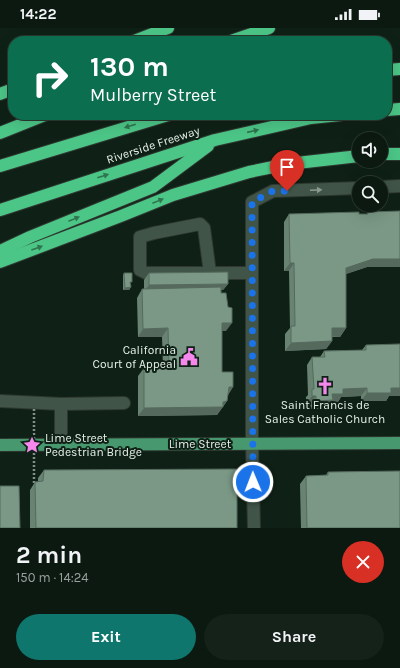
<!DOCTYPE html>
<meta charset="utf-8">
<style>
body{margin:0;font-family:Karla,sans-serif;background:#142219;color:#f1f3f6;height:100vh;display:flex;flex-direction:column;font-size:15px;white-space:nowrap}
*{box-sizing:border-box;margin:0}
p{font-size:13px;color:#9aa09f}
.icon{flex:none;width:22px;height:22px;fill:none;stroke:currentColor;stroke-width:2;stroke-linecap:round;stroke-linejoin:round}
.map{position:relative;height:500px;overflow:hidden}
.side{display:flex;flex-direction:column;background:#0b1910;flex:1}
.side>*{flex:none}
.banner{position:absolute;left:8px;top:8px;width:384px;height:84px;border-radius:16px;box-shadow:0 4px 16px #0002,0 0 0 1px #2b3830;background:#0b6e4f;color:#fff;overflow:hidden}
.buttons{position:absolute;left:352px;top:104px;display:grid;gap:8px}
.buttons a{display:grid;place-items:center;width:36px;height:36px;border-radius:50%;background:#0b1910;box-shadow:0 4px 16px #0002,0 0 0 1px #2b3830;font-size:20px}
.pin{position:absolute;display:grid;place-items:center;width:34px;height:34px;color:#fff;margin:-41px -17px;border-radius:50% 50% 50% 0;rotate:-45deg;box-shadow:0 0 4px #0007}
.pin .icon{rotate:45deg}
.me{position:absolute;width:44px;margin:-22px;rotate:359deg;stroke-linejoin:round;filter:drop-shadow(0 0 3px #0008)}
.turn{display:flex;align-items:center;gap:14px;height:84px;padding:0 16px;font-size:18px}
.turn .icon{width:52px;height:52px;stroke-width:2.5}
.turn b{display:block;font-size:28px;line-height:34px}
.round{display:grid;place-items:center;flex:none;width:42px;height:42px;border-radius:21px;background:#142219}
.overview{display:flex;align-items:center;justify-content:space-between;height:68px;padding:0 16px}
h1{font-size:24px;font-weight:700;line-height:30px}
.button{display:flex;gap:8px;margin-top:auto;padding:8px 16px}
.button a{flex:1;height:46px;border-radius:24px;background:#0f766e;color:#fff;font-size:16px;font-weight:700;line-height:46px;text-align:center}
.button a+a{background:#142219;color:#f1f3f6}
.status{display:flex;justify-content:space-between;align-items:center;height:28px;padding:0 20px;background:#0b1910;direction:ltr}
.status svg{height:11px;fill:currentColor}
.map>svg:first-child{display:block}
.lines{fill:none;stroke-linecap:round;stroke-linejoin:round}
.minor-casing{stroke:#2e3831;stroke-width:14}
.major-casing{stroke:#2e3831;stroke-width:14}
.highway-casing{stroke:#2e3831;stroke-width:14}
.minor{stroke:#405448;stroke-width:12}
.major{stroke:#47986e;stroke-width:12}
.highway{stroke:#4cc687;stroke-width:12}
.path-bridge{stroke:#818f86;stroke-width:2.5;stroke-dasharray:2 2;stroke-linecap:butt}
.wall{fill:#698372}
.shaded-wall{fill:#556a5d}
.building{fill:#7a9885;stroke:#556a5d}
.oneway{fill:#2e744e}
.oneway2{fill:#8a9a90}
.route{stroke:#1a73e8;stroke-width:7;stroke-dasharray:0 12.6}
.labels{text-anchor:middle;stroke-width:4;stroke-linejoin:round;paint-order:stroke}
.street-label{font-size:12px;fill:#e5f0e9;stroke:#0f2116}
.poi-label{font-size:12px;fill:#e5f0e9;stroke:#0f2116;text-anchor:end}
</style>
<div class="status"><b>14:22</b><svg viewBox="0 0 49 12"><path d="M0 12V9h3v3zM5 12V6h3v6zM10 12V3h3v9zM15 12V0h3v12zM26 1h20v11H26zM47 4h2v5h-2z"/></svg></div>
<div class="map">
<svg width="400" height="500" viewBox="0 0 400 500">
<rect width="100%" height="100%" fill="#0f2116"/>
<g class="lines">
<g class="minor-casing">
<g id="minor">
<path d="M381,159L400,158"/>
<path d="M210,245L204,200L200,196L154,205L140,209V242L146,245H252"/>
<path d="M0,373L61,376V417"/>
<path d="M61,376L124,375"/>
<path d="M254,500L252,415V174L273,163L359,160"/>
</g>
</g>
<g class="major-casing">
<path id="major" d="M0,417L400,415"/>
</g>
<g class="highway-casing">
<g id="highway">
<path d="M134,13L168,0"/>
<path d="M231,13L269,0"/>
<path d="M387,42L400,41"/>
<path d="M0,66L13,61"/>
<path d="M387,82L400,81"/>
<path d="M0,105L45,87"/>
<path d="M381,126H400"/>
<path d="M0,138L168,87"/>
<path d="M0,182L215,112L311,90L340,87"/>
<path d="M0,223L30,209L153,159L208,118"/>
<path d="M0,234L121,188L173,167L249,144L288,136L359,128"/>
</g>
</g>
<use href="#minor" class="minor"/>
<use href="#major" class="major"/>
<use href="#highway" class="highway"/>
<path class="path-bridge" d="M34,381V457"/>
</g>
<g class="wall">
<path d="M368,184L367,239L346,246V300L340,309H332V313L326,321L285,323V306L290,300L289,243H284V194L289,186H367Z"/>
<path d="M124,245L131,257V259L129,262H123V247Z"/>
<path d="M149,245L228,256L223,262H221L226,303H222V344L233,359L228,367L227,373L217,387L138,388V348L144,340H163L162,309H138L137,270L142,261H144V252Z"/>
<path d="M366,317L389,368L386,373H361V368L341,369L338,374H331L327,380L311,381L310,376H306V369L308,367L307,337L312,329H320L324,323L362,322Z"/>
<path d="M44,442L237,500H30V462L35,454H38V450Z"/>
<path d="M328,444L400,500H301L300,456L306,448L326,447Z"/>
</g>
<g class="shaded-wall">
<path d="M373,231H400V239H367L340,248L346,240Z"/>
<path d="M290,235H294L289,243H284Z"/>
<path d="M228,256L223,262L144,264L149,257Z"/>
<path d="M131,259L129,262H123L125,260Z"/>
<path d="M222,295H232L226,303H216Z"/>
<path d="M168,300L162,309H138L143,301Z"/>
<path d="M332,300H346L340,309L326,308Z"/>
<path d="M332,313L326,321L285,323L291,315Z"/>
<path d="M229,359H233L227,367Z"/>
<path d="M367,360L361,368L341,369L338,374H331L327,380L311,381L316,373L332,366L343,361Z"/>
<path d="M391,360H400V368H389L386,373H361L367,365Z"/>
<path d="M312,368H316L310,376H306Z"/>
<path d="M227,373L217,387L138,388L144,380L223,374Z"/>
</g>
<g class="building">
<path d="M400,183V231H373L346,240V300H332V313L291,315V298H295L294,235H290L289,186L359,184V186H368V184Z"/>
<path d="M228,244V256L149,257V245Z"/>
<path d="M124,245H132V254H130L131,259L125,260Z"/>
<path d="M221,259V265H226L228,279L232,280V295H222V344H233V359H229L227,373L223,374V379L144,380V340H169L168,300L143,301L142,261Z"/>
<path d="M400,316V360H391V365H367V360L343,361V366H332L333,372L316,373V368H312V361H314L312,329H325L324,323L366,322V317Z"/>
<path d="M237,441V500H36L35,454L43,453L44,442Z"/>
<path d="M400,443V500H307L306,448L328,447V444Z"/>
<path d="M0,458H19L20,500H0Z"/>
</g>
<defs><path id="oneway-solid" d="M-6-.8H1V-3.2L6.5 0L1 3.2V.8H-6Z"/></defs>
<g class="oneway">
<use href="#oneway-solid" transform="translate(130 98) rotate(163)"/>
<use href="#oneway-solid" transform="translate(253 103) rotate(-13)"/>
<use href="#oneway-solid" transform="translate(103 148) rotate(-18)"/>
<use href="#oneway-solid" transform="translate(158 173) rotate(-22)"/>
<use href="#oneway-solid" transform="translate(74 191) rotate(-22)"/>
<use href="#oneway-solid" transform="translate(37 220) rotate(-20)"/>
</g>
<use class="oneway2" href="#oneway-solid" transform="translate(316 162) rotate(-2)"/>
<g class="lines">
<path class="route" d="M253,454L252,174L273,163H287"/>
</g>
<defs>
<g id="civic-bare" transform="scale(1.38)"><path d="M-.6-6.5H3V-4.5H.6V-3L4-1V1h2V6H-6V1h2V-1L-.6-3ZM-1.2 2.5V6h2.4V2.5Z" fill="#f688ed" stroke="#0f2116" stroke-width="2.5" paint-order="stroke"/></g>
<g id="church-bare" transform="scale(1.38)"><path d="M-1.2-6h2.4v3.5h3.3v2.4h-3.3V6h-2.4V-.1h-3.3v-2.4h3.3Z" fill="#f688ed" stroke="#0f2116" stroke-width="2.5" paint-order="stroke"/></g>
<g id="sight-bare" transform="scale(1.38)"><path d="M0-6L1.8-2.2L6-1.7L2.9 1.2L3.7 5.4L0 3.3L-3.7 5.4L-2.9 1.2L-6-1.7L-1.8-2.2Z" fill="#f688ed" stroke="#0f2116" stroke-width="2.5" paint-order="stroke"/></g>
</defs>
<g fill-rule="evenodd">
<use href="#civic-bare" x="189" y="329"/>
<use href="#church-bare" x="325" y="358"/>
<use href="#sight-bare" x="32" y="417"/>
</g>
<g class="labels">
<g class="street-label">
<text transform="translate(153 117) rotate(-18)" y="4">Riverside Freeway</text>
<text x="200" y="420">Lime Street</text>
</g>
<g class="poi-label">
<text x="176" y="326">California<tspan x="176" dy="14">Court of Appeal</tspan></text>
<text x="325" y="381" text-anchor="middle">Saint Francis de<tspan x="325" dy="14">Sales Catholic Church</tspan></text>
<text x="45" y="414" text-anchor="start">Lime Street<tspan x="45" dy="14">Pedestrian Bridge</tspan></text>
</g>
</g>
</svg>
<div class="buttons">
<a><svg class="icon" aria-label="sound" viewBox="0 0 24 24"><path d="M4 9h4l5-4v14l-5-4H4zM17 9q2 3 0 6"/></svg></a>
<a><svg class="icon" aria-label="search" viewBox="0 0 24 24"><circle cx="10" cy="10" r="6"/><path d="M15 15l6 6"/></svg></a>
</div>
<div class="pin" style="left:287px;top:163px;background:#d93025"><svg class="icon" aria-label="arrive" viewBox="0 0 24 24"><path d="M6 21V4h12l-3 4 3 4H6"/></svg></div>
<svg class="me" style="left:253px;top:454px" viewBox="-20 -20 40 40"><circle r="17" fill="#1a73e8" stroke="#fff" stroke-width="3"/><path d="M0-11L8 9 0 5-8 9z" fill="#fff"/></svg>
<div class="banner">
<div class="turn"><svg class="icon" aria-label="right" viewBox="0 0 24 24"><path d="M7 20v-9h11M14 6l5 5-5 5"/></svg><div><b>130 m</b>Mulberry Street</div></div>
</div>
</div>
<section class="side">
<div class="overview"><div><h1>2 min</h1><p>150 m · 14:24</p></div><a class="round" style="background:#d93025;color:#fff"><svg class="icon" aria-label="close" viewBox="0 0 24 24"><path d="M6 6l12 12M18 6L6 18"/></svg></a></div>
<div class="button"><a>Exit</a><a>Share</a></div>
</section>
